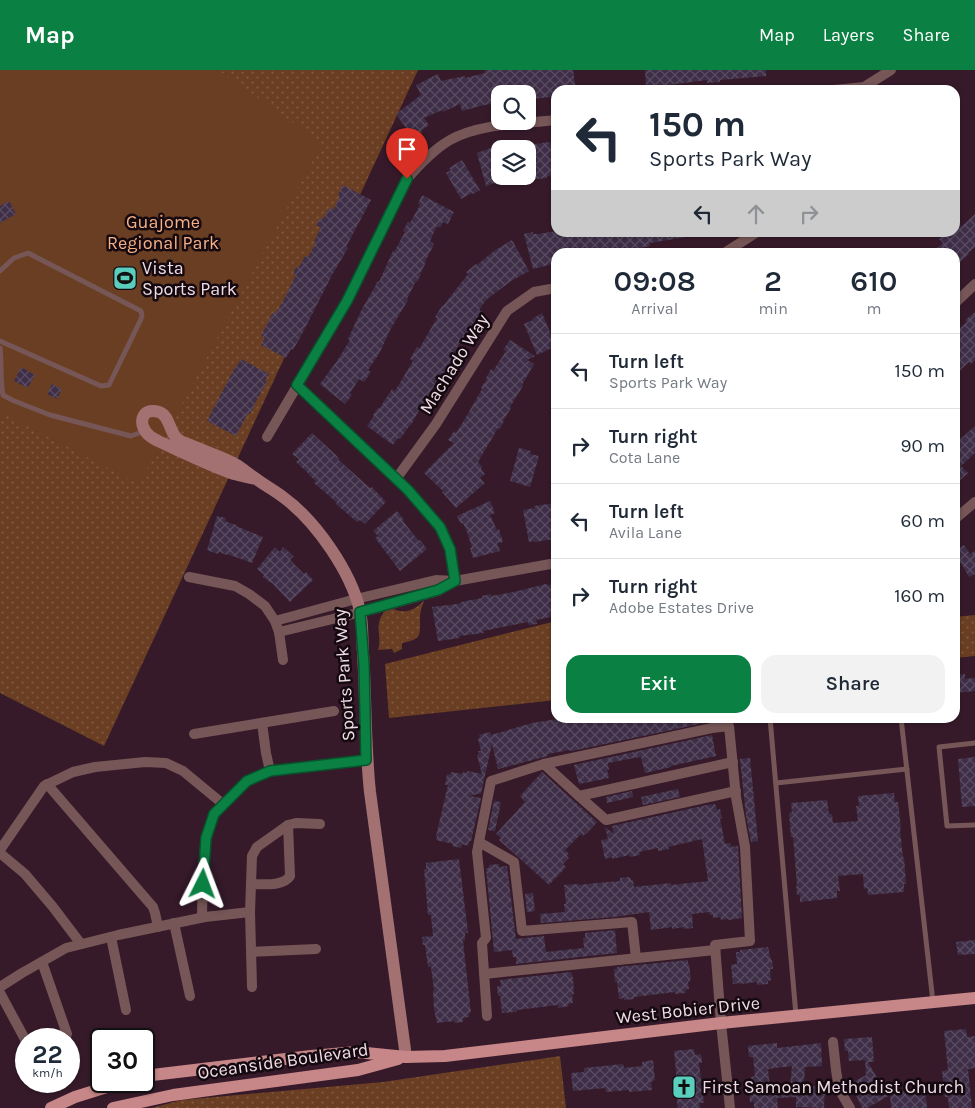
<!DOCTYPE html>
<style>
body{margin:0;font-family:Karla,sans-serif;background:#f2f2f3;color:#1f2937;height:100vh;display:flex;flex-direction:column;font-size:19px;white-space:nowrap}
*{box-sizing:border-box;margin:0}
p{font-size:16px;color:#747a83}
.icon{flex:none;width:28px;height:28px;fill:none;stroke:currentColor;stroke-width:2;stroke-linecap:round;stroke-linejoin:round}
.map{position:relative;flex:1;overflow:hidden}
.side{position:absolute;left:551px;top:178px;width:409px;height:475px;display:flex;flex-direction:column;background:#fff;border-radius:15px;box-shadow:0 1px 4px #0004}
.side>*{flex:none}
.banner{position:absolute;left:551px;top:15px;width:409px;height:152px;border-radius:15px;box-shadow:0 1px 4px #0004;background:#fff;color:#1f2937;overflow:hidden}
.fabs{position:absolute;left:491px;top:15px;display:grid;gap:10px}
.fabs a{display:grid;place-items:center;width:45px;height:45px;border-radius:10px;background:#fff;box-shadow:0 1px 4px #0004;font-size:25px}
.speed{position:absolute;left:15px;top:958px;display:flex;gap:10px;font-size:25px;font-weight:700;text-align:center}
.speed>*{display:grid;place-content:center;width:65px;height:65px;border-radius:50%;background:#fff;box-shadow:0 1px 4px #0004;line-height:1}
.speed small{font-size:12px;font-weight:400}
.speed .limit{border:2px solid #111;border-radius:8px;background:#fff;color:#111}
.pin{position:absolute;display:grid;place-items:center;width:42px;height:42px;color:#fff;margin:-51px -21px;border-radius:50% 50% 50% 0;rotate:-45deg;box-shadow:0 0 5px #0007}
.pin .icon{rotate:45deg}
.me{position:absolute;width:55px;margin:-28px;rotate:3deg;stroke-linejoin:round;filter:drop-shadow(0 0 4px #0008)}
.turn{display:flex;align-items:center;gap:18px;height:105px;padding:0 15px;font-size:22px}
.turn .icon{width:65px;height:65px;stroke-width:2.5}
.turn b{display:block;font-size:35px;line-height:42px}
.lanes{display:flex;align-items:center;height:48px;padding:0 15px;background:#0003;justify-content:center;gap:25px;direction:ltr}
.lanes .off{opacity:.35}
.eta{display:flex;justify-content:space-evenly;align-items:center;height:85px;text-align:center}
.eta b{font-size:30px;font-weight:600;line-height:35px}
.button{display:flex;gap:10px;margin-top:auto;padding:10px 15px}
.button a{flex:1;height:58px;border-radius:15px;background:#0b8043;color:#fff;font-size:20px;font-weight:600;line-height:58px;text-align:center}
.button a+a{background:#f2f2f3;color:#1f2937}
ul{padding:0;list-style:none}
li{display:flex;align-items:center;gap:15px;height:75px;padding:0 15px;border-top:1px solid #e0e1e3}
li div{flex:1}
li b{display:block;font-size:19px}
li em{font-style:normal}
header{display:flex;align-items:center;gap:30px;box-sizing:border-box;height:70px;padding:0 25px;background:#0b8043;color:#fff}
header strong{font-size:24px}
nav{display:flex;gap:28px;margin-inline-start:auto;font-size:18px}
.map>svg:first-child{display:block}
.green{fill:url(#green-dots)}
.pitch{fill:#6a3e22}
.building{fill:url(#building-cross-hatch);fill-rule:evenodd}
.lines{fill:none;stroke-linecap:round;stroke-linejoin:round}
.lane{stroke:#765656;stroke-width:5}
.street{stroke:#765656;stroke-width:10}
.secondary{stroke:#a37172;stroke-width:12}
.primary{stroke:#c78687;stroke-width:12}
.route-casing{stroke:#07532c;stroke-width:12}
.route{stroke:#0b8043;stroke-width:9}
.labels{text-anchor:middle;stroke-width:5;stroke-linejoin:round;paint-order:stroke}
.park-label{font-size:18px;fill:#f6b086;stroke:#150910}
.poi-label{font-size:18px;fill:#efdce5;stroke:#150910;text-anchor:start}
.street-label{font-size:18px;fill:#efdce5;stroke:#150910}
</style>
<header>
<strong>Map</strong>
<nav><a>Map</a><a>Layers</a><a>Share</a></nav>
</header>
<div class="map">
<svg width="975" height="1038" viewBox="0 0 975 1038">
<defs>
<pattern id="green-dots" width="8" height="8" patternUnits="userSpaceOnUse" patternTransform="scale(1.25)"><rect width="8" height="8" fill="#6a3e22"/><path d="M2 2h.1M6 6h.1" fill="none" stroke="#805942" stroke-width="1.8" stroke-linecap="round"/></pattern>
<pattern id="building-cross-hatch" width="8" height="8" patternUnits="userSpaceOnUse" patternTransform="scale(1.25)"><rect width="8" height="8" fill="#3e2e47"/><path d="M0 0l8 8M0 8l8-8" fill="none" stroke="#5a4c61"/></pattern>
</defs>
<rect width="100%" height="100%" fill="#361a2a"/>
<g class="green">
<path d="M0,0H418L104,676L0,623Z"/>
<path d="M424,531C422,536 420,542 420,547C420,566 422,569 402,573V579L394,583L392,579L378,580C382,569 376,559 380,549C388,531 394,543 407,541C414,540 419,535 424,531Z"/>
<path d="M975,545V586L955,588V547Z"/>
<path d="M556,551V630L389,648L385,594Z"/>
<path d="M560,986L566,1038H151L182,1030L383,1012Z"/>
</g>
<path class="pitch" d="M0,0H218L322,73L139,414L0,342Z"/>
<g class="building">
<path d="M485,0H573L576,20H556V26L528,30V24H500V33L484,35L462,41L460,34L443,42L442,40L424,48L429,55L421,61L422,63L414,69L396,44L421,25L416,15L438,4L441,11L465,6V8L485,3Z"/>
<path d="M645,0H766V6L720,10V12L707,13V10L646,18Z"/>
<path d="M550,72L551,76L556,75V105L547,106V108L528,110V75Z"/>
<path d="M496,76L500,89V110H498V112L486,116L477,83Z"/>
<path d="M462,90L480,120L473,124L472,123L461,129L446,103L451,100L449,98Z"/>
<path d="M343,115L371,130L346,177L348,178L332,205L301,266L293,280L291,279L286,288L261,275L265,268L261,266L273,242L275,244L282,233L296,205L293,203L297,196L299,197L305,186L308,187L316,172L314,171L321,158L316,155L320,148L323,149L329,138L333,140L340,126L338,125Z"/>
<path d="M422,125L454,142L448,154L443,152L440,158L437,156L430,171L434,174L425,192H426L420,204H421L417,212L416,211L407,229L408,230L390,260L379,284L368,300L371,302L364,312L359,309L350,323L352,325L345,334L320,314L337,291L350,270L348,269L361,241L378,211L379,212L393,181L394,182L405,162L403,161L408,152L410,153L420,135L418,134Z"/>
<path d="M9,131L16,144L0,153V136Z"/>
<path d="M975,144V177L968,183L969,184L960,192L955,187V182H932L943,173L939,169L947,162H955V150L961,157Z"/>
<path d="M556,161V162H685L686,167L650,173V176L619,182H556V193L533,199L524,164L533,162V164H539Z"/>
<path d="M512,170L529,201L511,211L486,230L479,240L482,242L469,261L467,263H466L454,283V287L444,303L441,304L429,324L432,325L426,334L423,333L411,355H410L400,369L398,368L393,375L367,356L374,346L373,345L378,338L379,339L392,319L395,321L413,291L410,289L417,277L419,279L437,248L435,247L442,236H443L468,204L466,202L476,194L477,195L494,181Z"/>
<path d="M975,242V290L971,294L969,292L955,305V262L967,252L965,250Z"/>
<path d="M542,243L556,276L537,285L524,254L533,250L532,249Z"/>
<path d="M510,270L535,286L527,290L534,294L522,315L523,316L510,337L511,338L503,351H504L500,359L498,358L478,392L482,397L481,399L485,404L480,408L485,413L456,438L442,422L443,421L424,403L454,373L448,370L454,361L456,363L466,347L482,319L481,318L487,309L486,308L491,299L493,301L506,281L503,280Z"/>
<path d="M241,289L269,304L265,311L267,312L254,335H255L250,344L248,343L236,366L207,351L234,299H235Z"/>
<path d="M21,297L35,305L28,318L14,311Z"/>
<path d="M52,314L62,319L57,329L47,324Z"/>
<path d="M975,356V383L961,396L968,403L959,411L955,406V374Z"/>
<path d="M312,363L337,386V387L339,388L338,389L343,394L370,418L372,417L386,432L365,454L360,450L357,452L336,434L337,433L328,425L314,413L316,411L309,405V404L296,392L299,389L292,384Z"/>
<path d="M519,378L531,381L530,384L539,386L530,417L510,411Z"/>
<path d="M490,431L495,443L490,445L497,460L499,459L503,472L497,473L500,481L473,488L470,478L472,477L467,462L463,453L461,454L457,446Z"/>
<path d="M556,433V469L534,472L533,471L529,472L523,440L535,438L534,436Z"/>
<path d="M397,441L404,450L403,451L413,464L419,471L420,470L427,479L400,501L375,468L378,466L373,461Z"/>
<path d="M217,446L226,448L225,451L236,455V456L263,467L252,493L227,484V485L219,482L218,484L207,480Z"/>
<path d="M964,475L970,484L975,481V504L969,507L961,493L955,497V480Z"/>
<path d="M275,477L280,482L283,477L294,486L290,490L304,504L306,502L313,510L290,532L272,513H271L263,507L264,505L257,499Z"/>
<path d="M546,514L548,515L556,514V546L536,550L537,554L529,555L528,552L483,561L484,563L459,566L460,568L438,571L432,537L457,534L461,533V532L482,528V526L491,524V526L514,522Z"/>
<path d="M965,604V609L975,608V621L955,623V605Z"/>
<path d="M564,648H708L709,652L572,681L569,680L548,684V686L498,699L492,674L481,723L470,726L481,728L471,771H469L468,776L462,774L461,778L452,776L453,774L436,770L437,766H436L448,715H445L447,704L450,705L451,702L462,704L463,702L467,703V701L482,704L477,685L479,684L478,681H481L478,669L480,668L479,665L490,662L491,665L532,653Z"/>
<path d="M712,665L716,686L671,696V697L645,703L641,687L634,688L608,693L609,700H607L609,708L579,714L574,695Z"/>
<path d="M975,687V736L962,737L958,689Z"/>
<path d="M750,688L758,771L751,772L746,746L740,689Z"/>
<path d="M542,702L597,752L586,764V763L583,766L581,764L565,780L569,784L567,786L569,788L563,794L566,797L549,815L499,770L501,768L496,764L525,732L520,726Z"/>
<path d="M678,719L680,727L643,735L641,727Z"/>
<path d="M632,721L633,727L607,733L606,727Z"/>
<path d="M894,723L895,732H898L901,759H900L903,788L904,787L906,814H904V822L868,825L867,818L864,819L863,804L838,806L840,821H837V828L800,832V825H797L796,816H797L793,767H791L789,743L792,742L791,733L827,730L829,744H832L833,753L858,751L856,736H859L858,726Z"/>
<path d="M494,731L501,732L495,761L488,760Z"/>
<path d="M711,734V735L715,734L717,740L720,739L722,748L720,749L725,774L730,773L731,777L738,776L742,848L729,850L728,849L721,850L720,847L713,848V845H710L709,842L692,844L693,858L684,859V857L672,859V857L651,860L649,842L614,847L541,853L540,844L565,842L564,834H566L564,815L579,814V815L597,813L620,811V808L630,807L631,810H633L634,817L671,813V815L708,811L702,769L668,777L669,779L658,781V778L639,782L640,785L630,787L629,785L612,789V787L605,789L601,770L608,769L605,757L614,764L612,756Z"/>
<path d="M459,789L468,863H465V870L463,871L471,943H469V947L463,948V952L454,953V951L437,953L434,939L433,920H434L431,897H428L425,875H423L422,867L433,866L431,845H428L424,799H426V793Z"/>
<path d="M499,794V797L507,796L516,869L544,866L546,882L584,878L583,868H585V863L615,860L617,883L516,894V887H513L512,880L494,882L486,798H489V795Z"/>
<path d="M533,823L535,841L527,842L525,824Z"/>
<path d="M975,870V884L958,885L956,872Z"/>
<path d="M768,877L771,890H772L773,899H770L771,910L768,911V914L757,915V912L740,914L739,913L733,914L731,895L737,894L736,882H740V880Z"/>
<path d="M688,890V894H689L691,909H690V911L688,912L689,919L685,920L686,923L675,924V922L634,927V929L624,930V928L619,929L617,912H615L614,899H617V897Z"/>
<path d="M571,902L573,908L574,924L572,925L573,933L568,934L569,936L558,938V935L517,940V942L502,943L500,926H498L497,916H501L500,910Z"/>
<path d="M966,959L967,967L975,966V998L968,999L972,1038H949L948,1027H945L942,1001L948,1000L944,961Z"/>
<path d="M872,967L874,992H868L879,1011L855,1024L850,1014L866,1005L865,990L849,991L848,981H845L844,969Z"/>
<path d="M777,973V978L821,973L822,996L805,997L804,1016L825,1017L824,1038L796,1037V1027L777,1028L778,1038H754V1031L750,1032L749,1021L752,1020L751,1007L755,1006L753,987H749L748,976ZM792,996L790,1016L770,1018L768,999Z"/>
<path d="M694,979L695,985L701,984L702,993H699L704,1033H700V1038H678L674,1011H677L674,981Z"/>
<path d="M653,990L655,1010L651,1012L652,1020L629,1022V1020L606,1022L605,1018L573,1021L571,1003L584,1002V998L623,994L624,998L642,996V992Z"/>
<path d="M925,1019L927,1038H891L890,1025L867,1038H862L856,1025Z"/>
</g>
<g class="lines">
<g class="lane">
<path d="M0,201L14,188L28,183L141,241L142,245L141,249L109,315L101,316L0,271"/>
<path d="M0,278C2,294 0,310 3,325L12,330L50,345L131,366L145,361"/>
<path d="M770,648L796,945"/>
<path d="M901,648L933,932"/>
<path d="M975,673L939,677L947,756L975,755"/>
<path d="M776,713L907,699"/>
</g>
<g class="street">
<path d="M834,20L864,17L891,0"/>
<path d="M726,182L757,162"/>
<path d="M955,233L975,214"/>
<path d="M297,315L408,420L440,457L450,479L455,511"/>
<path d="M267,367L347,231L407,109C420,94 433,80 450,70C480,53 523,54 556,50"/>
<path d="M396,409L436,354L507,241L534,222L556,218"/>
<path d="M955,449L975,432"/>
<path d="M189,507L235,516L249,524L265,536L275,551L279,562L283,590"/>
<path d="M275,551L356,529L436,510L455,511L556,493"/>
<path d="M279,562L374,539L438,521L454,511"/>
<path d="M262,653L266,683L270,701"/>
<path d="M194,664L334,641"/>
<path d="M544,694L579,726L733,692"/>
<path d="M47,714L153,837L155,843L158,857"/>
<path d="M579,726L606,750L736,721"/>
<path d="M479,772L514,792L522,861L632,852L636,888"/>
<path d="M0,780L44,716L73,702L95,697L145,692L166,693L183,701L223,734"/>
<path d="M0,783L25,804L53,837L81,874"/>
<path d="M251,814C262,814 283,817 290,806L288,755"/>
<path d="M202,847L203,797L206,768L214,744L247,711L270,701L366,690"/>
<path d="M174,853L190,926"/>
<path d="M111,867L126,940"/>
<path d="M251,882L316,879"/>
<path d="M42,892L67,964"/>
<path d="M484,904L715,880"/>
<path d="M0,917L22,903L66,878L118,865L205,847L250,842"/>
<path d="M252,917L250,842L252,786L257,777L288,755L296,753L320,754"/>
<path d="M0,923L26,971"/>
<path d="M487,946L482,873L486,868L477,782L491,711L544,694L712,658L729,656L736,727L745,777L750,871L715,875L721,953L730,1038"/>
<path d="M833,972L836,1000L839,1019L850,1038"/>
</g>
<path class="secondary" d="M256,409C248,407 241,406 234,404C213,397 191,386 171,377C165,374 157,371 151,367C136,356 141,336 159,342C169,345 169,359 175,366C178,370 184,373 188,374C203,381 224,387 237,395C243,399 249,404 255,408C264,415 274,420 283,427C316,451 351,502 360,541C363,554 362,569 363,583C366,629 365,675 370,722L406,987"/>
<g class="primary">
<path d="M144,1006L311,986L356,982L406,987L445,986L721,953L975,928"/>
<path d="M51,1038L75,1027L126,1011"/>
<path d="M113,1038L173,1025L358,1000L398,989"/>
</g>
</g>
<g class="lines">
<g class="route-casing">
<path id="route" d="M203,814L206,768L214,744L247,711L270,701L366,690L364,595L360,542L438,520L455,511L450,479L440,457L408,420L297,315L347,231L407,109"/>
</g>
<use href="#route" class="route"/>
</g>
<defs>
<g id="stadium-square" transform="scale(1.25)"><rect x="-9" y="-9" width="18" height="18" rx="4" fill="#5acebd" stroke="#150910"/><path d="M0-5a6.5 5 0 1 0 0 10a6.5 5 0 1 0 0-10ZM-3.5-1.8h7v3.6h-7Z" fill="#111"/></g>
<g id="church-square" transform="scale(1.25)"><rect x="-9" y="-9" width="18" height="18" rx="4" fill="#5acebd" stroke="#150910"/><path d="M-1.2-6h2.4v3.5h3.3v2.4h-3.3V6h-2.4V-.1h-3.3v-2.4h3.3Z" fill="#111"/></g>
</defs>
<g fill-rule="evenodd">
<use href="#stadium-square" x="125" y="208"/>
<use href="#church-square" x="684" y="1017"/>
</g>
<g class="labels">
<g class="park-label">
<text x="163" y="158">Guajome<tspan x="163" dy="21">Regional Park</tspan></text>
</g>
<g class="poi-label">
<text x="142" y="204">Vista<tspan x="142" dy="21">Sports Park</tspan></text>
<text x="702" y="1023">First Samoan Methodist Church</text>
</g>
<g class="street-label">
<text transform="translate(454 294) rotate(-58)" y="6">Machado Way</text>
<text transform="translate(344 605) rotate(-94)" y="6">Sports Park Way</text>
<text transform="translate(688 940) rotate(-6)" y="6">West Bobier Drive</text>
<text transform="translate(283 991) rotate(-8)" y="6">Oceanside Boulevard</text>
</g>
</g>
</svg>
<div class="fabs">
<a><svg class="icon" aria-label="search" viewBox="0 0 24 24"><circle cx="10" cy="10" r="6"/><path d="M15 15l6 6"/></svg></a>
<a><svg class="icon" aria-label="layers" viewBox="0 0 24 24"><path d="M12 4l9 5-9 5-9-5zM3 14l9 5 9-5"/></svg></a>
</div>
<div class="speed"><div>22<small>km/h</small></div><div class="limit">30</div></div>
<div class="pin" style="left:407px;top:109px;background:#d93025"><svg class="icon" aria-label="arrive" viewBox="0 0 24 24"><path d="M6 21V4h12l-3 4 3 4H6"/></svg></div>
<svg class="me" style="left:203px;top:814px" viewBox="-20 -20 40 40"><path d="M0-17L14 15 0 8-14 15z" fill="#0b8043" stroke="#fff" stroke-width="4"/></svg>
<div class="banner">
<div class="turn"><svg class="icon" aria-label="left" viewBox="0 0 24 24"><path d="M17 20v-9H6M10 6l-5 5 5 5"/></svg><div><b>150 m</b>Sports Park Way</div></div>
<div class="lanes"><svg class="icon" aria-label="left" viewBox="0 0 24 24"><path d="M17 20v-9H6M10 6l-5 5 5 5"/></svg><svg class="icon off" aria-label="ahead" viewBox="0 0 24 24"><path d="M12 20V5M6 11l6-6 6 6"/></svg><svg class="icon off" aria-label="right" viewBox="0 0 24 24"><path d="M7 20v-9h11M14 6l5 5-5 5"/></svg></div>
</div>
<section class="side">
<div class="eta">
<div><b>09:08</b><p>Arrival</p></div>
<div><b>2</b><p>min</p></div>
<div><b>610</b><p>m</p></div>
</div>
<ul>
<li><svg class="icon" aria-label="left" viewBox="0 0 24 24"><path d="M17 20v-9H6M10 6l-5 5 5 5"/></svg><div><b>Turn left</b><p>Sports Park Way</p></div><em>150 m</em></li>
<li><svg class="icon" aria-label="right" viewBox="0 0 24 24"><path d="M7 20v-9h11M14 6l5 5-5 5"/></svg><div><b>Turn right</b><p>Cota Lane</p></div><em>90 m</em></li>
<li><svg class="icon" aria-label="left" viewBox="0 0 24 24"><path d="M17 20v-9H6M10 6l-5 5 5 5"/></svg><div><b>Turn left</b><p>Avila Lane</p></div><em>60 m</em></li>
<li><svg class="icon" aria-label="right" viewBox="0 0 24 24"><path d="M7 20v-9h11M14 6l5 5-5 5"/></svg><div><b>Turn right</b><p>Adobe Estates Drive</p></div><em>160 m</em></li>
</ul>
<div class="button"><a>Exit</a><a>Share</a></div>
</section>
</div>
